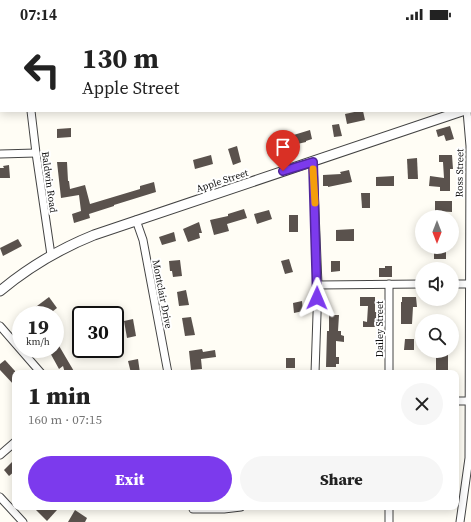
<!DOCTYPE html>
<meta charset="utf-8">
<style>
body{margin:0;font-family:"Source Serif 4",serif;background:#f6f6f6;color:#222;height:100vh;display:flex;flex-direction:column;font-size:15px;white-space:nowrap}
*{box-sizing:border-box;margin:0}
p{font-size:13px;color:#767676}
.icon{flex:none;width:22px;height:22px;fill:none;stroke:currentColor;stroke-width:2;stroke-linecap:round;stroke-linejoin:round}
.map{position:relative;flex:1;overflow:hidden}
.panel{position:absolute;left:12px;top:342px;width:447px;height:140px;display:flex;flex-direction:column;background:#fff;border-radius:8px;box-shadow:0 2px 10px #0003}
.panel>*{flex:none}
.top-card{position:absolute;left:0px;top:0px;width:471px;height:84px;box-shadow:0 2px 10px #0003;background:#fff;color:#222;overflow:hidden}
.needle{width:26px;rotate:180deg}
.controls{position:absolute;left:415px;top:182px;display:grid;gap:8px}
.controls a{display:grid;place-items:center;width:44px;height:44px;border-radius:50%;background:#fff;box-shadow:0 2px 10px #0003;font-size:20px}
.speed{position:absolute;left:12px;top:278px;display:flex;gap:8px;font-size:20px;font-weight:700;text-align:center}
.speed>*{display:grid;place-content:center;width:52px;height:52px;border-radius:50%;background:#fff;box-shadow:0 2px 10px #0003;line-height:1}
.speed small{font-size:10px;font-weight:400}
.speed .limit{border:2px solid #111;border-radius:6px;background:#fff;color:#111}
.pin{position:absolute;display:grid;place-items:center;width:34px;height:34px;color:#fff;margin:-41px -17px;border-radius:50% 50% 50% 0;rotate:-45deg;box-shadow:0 0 4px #0007}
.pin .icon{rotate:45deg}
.me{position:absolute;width:44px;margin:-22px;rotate:1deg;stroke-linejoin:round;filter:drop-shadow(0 0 3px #0008)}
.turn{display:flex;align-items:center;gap:14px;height:84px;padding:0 16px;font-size:18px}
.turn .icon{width:52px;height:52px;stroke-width:2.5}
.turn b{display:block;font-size:28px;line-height:34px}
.round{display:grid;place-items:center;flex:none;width:42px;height:42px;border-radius:21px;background:#f6f6f6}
.overview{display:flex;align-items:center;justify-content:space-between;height:68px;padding:0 16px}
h1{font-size:24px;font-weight:800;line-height:30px}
.primary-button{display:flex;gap:8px;margin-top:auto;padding:8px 16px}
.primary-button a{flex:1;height:46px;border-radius:24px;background:#7c3aed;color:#fff;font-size:16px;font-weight:800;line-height:46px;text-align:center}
.primary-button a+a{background:#f6f6f6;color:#222}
.status{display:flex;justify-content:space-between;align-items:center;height:28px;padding:0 20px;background:#fff;direction:ltr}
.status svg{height:11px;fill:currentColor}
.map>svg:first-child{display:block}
.building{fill:#5a524d}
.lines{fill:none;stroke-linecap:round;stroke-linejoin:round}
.minor-casing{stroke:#444;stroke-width:9}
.tertiary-casing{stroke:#444;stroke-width:11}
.minor{stroke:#fff;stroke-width:7}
.tertiary{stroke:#fff;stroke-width:9}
.route-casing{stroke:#51269a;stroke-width:10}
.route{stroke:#7c3aed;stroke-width:7}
.slow{stroke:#f59e0b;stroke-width:7}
.labels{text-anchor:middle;stroke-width:4;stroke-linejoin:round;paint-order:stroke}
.street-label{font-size:10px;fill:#111;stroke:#fff}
</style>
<div class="status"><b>07:14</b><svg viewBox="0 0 49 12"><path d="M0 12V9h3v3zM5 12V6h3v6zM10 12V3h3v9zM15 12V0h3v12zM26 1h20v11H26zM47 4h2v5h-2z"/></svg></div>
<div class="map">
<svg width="471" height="494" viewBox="0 0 471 494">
<rect width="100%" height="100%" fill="#fffdf5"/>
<g class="building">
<path d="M359,83H363L365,92L347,96L345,86Z"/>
<path d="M339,96L342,108L334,109L332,97Z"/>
<path d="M450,98L454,111L446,113L444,107L438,109L436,102Z"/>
<path d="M71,100V109L57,110V101Z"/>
<path d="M310,102L312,111L306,113V114L280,120L278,106L286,105L287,109Z"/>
<path d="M237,118L241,134L233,137L228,121Z"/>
<path d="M211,127L213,136L195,141L193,132Z"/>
<path d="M439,127H452L453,141H450V163H440V159L429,158L430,148L444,150L443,134H439Z"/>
<path d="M417,130L418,151H408L407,131Z"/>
<path d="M57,134H67L68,153H69L70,161L85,157L90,176L140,161V158L154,154L156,164L114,177V178L89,186L90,190L74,195L72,186L81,183L79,167L61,170Z"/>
<path d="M9,137L10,150H0V140H4L3,138Z"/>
<path d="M349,142L352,154L328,159V158H323V147L341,146L340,144Z"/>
<path d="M394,148V158H376V149Z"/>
<path d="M361,165H370V180H362Z"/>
<path d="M435,173H452V184L435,183Z"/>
<path d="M244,181L247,190L227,196L229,203L214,207L210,192L228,188V186Z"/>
<path d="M269,182L272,191L257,196L254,186Z"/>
<rect x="289" y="187" width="9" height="17"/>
<path d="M199,194L202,205H199L200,210L188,214L183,201Z"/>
<path d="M354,201V213H336V202Z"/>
<path d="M174,204L176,213L162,217L159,209Z"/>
<path d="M18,211L22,218L3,228L0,220Z"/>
<rect x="434" y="220" width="12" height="11"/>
<path d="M289,231L293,244L285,246L281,233Z"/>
<path d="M180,232L182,248L173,249L172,243H170L169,233Z"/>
<path d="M331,233H340V243L331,244Z"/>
<path d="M385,238H392V249H379V240H385Z"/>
<path d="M186,262L189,277L179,278L177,264Z"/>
<path d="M49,269L57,280L48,287H25Z"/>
<path d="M360,269H375V284H379L378,299H363V293L367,294L368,278H360Z"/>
<path d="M402,269H416L417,279H413L412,296H401V274H402Z"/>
<path d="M302,273L303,283L294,285L293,275Z"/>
<path d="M329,287H339L338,303H341V307L344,308V314L336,313V329H339V336H336V339H326L327,303H329Z"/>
<path d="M191,289L195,307L185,308L182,290Z"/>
<path d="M133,291L136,308L127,310L124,293Z"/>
<path d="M115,301H118L122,325L116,326Z"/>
<path d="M55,311L75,345H65L63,338L59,341L48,321H55Z"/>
<path d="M405,311H414V322H404Z"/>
<path d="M202,321L203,324L215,322L216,329L201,331L202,341L191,342L189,323Z"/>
<rect x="436" y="326" width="12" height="19"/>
<rect x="286" y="330" width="9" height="10"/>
<path d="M138,331L140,345H131L128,333Z"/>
<path d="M5,332L15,343V358L0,342V336Z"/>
<path d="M15,431V443L9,448L4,442Z"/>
<path d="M33,479H54L57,482L47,493Z"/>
<path d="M75,482L87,490L85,494H68Z"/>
</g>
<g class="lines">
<g class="minor-casing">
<g id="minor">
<path d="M29,1V0"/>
<path d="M31,83L36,125L51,227"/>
<path d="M0,126L36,125"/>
<path d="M313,134L318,257L315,345"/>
<path d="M136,192L143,212L168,345"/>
<path d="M452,256H469"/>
<path d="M318,257L422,256"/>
<path d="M0,298L41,345"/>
<path d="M389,345V256"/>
<path d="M456,373H470"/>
<path d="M0,427L15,414"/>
<path d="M0,469L23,494"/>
<path d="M193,479V481H224L241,479"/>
<path d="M389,479V494"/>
<path d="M460,494L469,430L470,118L467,83"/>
</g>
</g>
<g class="tertiary-casing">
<g id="tertiary">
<path d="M470,80H471"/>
<path d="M0,263C29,239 59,221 94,207L462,83"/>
</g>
</g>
<use href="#minor" class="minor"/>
<use href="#tertiary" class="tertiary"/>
</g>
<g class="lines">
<g class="route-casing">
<path id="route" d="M283,143L313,134L317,270"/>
</g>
<use href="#route" class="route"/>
<path class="slow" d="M313,141L315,175"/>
</g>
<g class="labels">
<g class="street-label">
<text transform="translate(459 145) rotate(-89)" y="4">Ross Street</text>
<text transform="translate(222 152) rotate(-18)" y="4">Apple Street</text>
<text transform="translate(50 154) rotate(82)" y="4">Baldwin Road</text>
<text transform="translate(163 266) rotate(79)" y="4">Montclair Drive</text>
<text transform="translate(379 301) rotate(-90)" y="4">Dailey Street</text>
</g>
</g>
</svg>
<div class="controls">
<a><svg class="needle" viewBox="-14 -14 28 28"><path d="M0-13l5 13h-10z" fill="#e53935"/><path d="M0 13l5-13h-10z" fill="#767676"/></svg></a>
<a><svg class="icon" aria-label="sound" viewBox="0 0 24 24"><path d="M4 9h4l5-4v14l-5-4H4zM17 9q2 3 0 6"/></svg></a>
<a><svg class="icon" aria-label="search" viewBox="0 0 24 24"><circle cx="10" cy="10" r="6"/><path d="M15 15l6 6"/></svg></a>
</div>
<div class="speed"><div>19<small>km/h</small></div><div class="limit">30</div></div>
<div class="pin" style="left:283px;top:143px;background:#d93025"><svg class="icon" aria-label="arrive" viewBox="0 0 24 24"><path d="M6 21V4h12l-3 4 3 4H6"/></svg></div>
<svg class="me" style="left:317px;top:270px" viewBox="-20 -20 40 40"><path d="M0-17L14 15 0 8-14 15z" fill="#7c3aed" stroke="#fff" stroke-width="4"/></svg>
<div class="top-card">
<div class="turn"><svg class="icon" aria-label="left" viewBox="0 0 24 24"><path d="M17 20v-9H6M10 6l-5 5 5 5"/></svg><div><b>130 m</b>Apple Street</div></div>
</div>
<section class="panel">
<div class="overview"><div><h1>1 min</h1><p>160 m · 07:15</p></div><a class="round"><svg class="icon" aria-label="close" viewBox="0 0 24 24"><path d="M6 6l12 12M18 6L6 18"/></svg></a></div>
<div class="primary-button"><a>Exit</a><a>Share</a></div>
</section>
</div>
